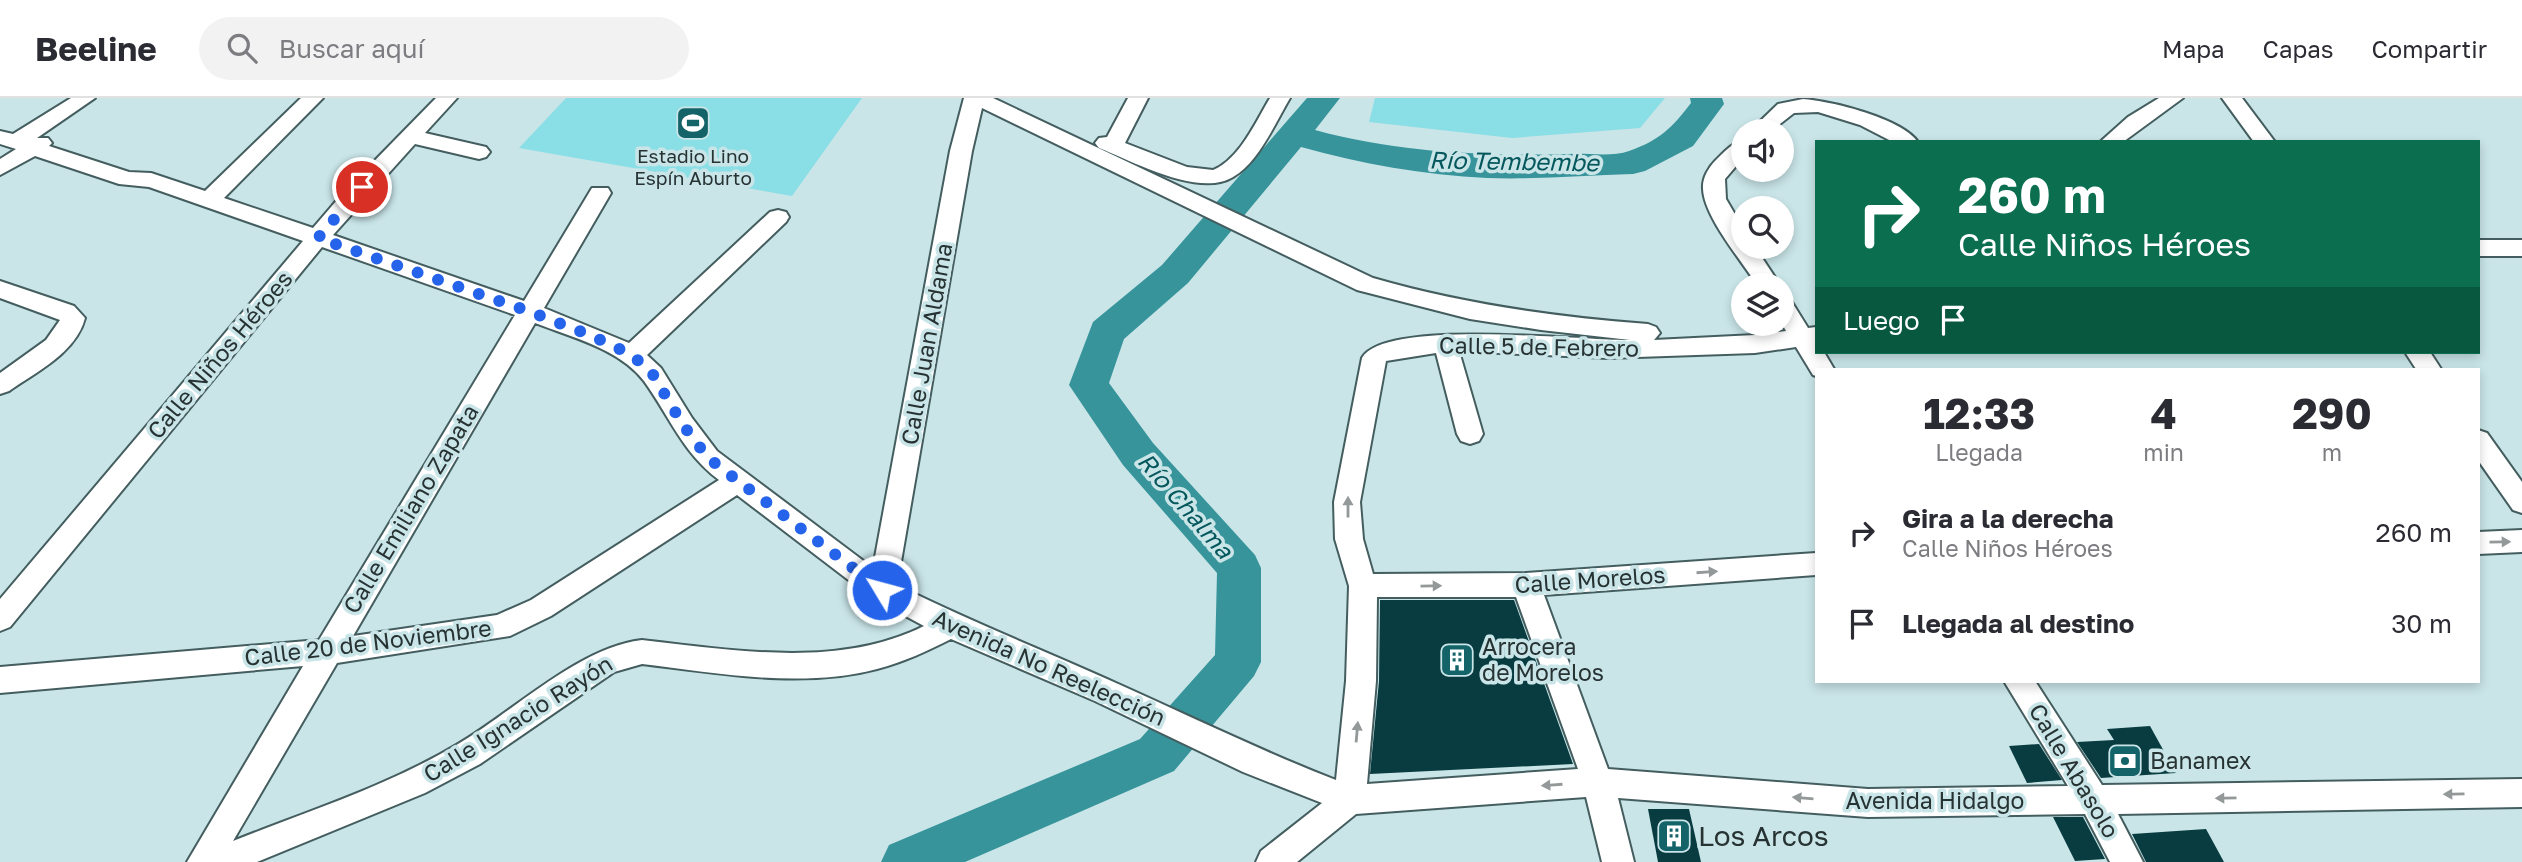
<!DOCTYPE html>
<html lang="es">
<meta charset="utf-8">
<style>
body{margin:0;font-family:"Golos Text",sans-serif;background:#f2f2f3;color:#2b2b33;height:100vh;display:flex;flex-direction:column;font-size:26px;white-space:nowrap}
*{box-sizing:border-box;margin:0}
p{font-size:23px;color:#7c7c81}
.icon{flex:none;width:38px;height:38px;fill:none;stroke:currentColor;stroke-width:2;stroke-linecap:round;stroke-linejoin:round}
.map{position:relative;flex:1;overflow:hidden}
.drawer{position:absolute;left:1815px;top:270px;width:665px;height:315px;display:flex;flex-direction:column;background:#fff;border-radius:0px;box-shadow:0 4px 10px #0003}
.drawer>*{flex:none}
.guide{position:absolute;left:1815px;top:42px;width:665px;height:214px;border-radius:0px;box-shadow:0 4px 10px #0003;background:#0b6e4f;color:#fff;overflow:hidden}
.fabs{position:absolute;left:1731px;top:21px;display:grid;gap:14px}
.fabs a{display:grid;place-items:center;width:63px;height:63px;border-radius:50%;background:#fff;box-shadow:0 4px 10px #0003;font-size:35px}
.pin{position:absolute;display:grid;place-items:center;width:60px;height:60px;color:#fff;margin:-30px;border:4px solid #fff;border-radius:50%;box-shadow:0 2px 7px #0007}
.me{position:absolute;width:77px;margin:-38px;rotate:307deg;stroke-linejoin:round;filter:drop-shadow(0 0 5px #0008)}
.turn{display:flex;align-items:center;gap:24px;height:147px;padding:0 28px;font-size:32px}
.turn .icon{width:91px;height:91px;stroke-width:2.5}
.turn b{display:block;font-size:49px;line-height:60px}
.then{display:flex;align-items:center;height:66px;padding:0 28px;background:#0003;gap:14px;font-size:26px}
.eta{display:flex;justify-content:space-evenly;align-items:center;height:119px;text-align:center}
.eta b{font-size:42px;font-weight:700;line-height:49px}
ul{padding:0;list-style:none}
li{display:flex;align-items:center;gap:21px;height:91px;padding:0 28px}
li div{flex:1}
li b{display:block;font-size:26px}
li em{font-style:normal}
header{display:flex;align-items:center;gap:42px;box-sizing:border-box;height:98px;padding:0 35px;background:#fff;border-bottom:2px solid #e1e1e2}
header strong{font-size:33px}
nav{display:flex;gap:38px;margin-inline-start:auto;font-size:24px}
.search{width:490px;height:63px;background:#f2f2f3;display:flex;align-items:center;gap:18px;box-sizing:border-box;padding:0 24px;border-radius:38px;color:#7c7c81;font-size:26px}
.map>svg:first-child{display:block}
.green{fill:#8adee5}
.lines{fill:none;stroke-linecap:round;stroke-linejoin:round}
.river{fill:#37949b;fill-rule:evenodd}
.building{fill:#083c40}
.minor-casing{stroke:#445d5f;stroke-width:4}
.minor{fill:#fff;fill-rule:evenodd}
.oneway{fill:#939899}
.route{stroke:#2563eb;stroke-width:12;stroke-dasharray:0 21.6}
.labels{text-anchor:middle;stroke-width:7;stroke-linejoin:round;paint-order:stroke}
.far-poi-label{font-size:19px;fill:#273233;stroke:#c9e5e8}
.street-label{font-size:23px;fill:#273233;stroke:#c9e5e8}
.poi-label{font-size:23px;fill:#273233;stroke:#c9e5e8;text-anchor:start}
.water-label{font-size:24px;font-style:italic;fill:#04575c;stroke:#c9e5e8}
.near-poi-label{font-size:28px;fill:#273233;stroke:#c9e5e8;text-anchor:start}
</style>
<header>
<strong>Beeline</strong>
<div class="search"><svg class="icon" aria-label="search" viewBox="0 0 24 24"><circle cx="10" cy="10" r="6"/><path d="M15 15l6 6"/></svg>Buscar aquí</div>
<nav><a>Mapa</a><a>Capas</a><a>Compartir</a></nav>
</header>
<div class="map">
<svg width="2522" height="764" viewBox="0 0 2522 764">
<rect width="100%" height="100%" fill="#c9e5e8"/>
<g class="green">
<path d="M566,0H862L792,98L519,50Z"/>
<path d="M1375,0H1665L1640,30L1512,40L1369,24Z"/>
</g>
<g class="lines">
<path class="river" d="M1307,0H1340L1315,32C1399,55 1484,58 1570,56C1588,55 1613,59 1629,53C1660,42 1672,30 1691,5L1690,0H1722L1724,6L1693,48L1645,73L1633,76C1585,77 1535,82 1487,80C1424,77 1361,66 1301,49L1188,185L1124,241L1109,285L1153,345L1255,457L1261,470V564L1254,578L1174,673L965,764H881L889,747L1140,641L1215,557L1217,475L1123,367L1069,287L1093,224L1162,167Z"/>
</g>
<g class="building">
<path d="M1380,502H1514L1573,666L1370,676L1379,583Z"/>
<path d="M2150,628L2176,675L2101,680L2077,644L2114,642L2107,631Z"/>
<path d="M2039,646L2062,682L2027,685L2009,648Z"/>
<path d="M1648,711H1689L1701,764H1658Z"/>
<path d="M2053,719H2083L2105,761L2075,763Z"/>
<path d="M2206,731L2224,764H2146L2132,736Z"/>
</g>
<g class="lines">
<g class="minor-casing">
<g id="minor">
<path d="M71,0H95L37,40H48L52,45L49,48L129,74L151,75L205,93L301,0H323L224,100L313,130L343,95L436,0H457L425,35L486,49L490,54L486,59L479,61L415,46L333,137L524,203L592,90H608L611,95L544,210L629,245L770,114L778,112L786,114L789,119L786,124L647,257L661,270L692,320L717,353L873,470L950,53L964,0H993L1373,180C1463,206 1555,219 1648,226L1656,229L1660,235L1654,242L1755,237L1786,233L1782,226V199L1790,201L1808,230L1816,229V254H1824L1834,271H1816V278L1813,277L1796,249L1755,255L1608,260L1459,253L1483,336L1479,343L1470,346L1461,343L1457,336L1436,255L1386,263L1360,404L1363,441L1373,476L1526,475L1816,455V477L1544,497L1608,671L1868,691L2068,688L2004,583H2035L2102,687L2522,681V709L2118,716L2143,764H2110L2085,716L1868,719L1618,700L1634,764H1602L1586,699L1356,716L1297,764H1256L1261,753L1322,705L1243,674L1095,603L951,541C927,553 904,564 877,571C802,591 717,575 642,566L614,574L480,666L425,695L257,764H187L303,568L0,595V569L319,542L515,217L322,149L10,529L0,533V501L303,143L149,89L119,86L35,58L0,77V61L16,51L0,46V33L13,36ZM982,10L1357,192L1470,221L1541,232L1630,242C1583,243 1385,220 1362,260L1334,404L1335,441L1349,488L1346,583L1336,682C1261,653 1190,618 1116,585C1043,552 969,523 897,487L972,53ZM535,225C571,239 620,251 644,283C670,319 682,354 719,382L531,502L497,517L353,538ZM737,397L872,500L924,528C838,571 734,552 642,542C579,549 513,614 458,646C388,688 308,713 233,743L337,565L510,538L551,518ZM1377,499H1516L1578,671L1367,686L1376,583Z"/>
<path d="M1128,0H1148L1125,45L1187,69L1213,72C1240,61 1256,23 1270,0H1290C1275,25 1259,64 1233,79C1199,100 1132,63 1099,50L1095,45L1099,40L1107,39Z"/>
<path d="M2159,0H2183L2123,44H2100L2128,19Z"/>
<path d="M2222,0H2242L2275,44H2254Z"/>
<path d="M1803,1C1831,3 1901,20 1918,44H1893L1860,27L1818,14L1794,15L1771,33H1750L1778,6Z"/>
<path d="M1743,42V60L1725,81L1726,101L1743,130V149H1755L1780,187H1757C1742,163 1704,119 1703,91C1702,80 1709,69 1716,62C1724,54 1732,45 1743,42Z"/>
<rect x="2478" y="142" width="44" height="16"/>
<path d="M0,183L74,208L85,220C76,255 36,274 9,293L0,296V275L46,242L60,222L0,200Z"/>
<path d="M2405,254H2430L2441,271H2416Z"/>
<path d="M2478,332L2487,335L2522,384V415L2513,412L2478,362Z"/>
<path d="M2522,432V454L2478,456V434Z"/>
</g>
</g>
<use href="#minor" class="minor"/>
</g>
<defs><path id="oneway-solid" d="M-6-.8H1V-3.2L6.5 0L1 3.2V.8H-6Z" transform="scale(1.75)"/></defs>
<g class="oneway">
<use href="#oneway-solid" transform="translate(1348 409) rotate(-90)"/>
<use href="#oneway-solid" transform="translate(2500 444) rotate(-1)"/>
<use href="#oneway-solid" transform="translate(1707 474) rotate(-4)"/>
<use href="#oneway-solid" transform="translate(1431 488) rotate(-1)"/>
<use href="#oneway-solid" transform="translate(1357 634) rotate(-85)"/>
<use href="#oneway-solid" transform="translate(1552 687) rotate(176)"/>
<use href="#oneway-solid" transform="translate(2454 696) rotate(179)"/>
<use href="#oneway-solid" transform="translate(1803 700) rotate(-175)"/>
<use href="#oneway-solid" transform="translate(2226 700) rotate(179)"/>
</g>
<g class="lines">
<path class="route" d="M362,89L318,140L528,213L590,237L632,257L652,275L683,327L708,360L882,492"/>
</g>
<defs>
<g id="stadium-square" transform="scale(1.75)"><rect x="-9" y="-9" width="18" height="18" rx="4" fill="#146369" stroke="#c9e5e8"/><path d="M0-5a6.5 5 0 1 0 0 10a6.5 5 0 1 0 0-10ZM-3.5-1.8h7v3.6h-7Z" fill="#fff"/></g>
<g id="building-square" transform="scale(1.75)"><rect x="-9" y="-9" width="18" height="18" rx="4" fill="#146369" stroke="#c9e5e8"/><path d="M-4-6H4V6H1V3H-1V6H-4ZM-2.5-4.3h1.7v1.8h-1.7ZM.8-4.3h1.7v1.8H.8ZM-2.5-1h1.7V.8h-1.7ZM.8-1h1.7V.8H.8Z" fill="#fff"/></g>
<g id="bank-square" transform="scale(1.75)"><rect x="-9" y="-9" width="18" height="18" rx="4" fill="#146369" stroke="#c9e5e8"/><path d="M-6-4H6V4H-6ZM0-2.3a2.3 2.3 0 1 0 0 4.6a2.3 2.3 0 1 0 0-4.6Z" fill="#fff"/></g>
</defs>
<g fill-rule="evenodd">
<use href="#stadium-square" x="693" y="25"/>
<use href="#building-square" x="1457" y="562"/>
<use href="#bank-square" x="2125" y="663"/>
<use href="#building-square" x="1674" y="738"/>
</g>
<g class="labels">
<g class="far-poi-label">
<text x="693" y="65">Estadio Lino<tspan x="693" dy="22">Espín Aburto</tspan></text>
</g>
<g class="street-label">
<text transform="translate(927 246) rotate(-80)" y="8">Calle Juan Aldama</text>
<text transform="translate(1539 249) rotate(1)" y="8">Calle 5 de Febrero</text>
<text transform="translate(220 257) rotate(-50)" y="8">Calle Niños Héroes</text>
<text transform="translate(411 411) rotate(-59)" y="8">Calle Emiliano Zapata</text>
<text transform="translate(1590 482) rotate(-4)" y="8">Calle Morelos</text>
<text transform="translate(368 545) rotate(-7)" y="8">Calle 20 de Noviembre</text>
<text transform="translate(1049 570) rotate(24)" y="8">Avenida No Reelección</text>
<text transform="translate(518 621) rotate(-32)" y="8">Calle Ignacio Rayón</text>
<text transform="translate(2074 673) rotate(59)" y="8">Calle Abasolo</text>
<text x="1935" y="711">Avenida Hidalgo</text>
</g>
<g class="poi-label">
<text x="1482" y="557">Arrocera<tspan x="1482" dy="26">de Morelos</tspan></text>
<text x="2150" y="671">Banamex</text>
</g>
<g class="water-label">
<text transform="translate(1514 64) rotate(1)" y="8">Río Tembembe</text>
<text transform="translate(1185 408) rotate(49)" y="8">Río Chalma</text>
</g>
<g class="near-poi-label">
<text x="1698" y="748">Los Arcos</text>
</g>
</g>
</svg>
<div class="fabs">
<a><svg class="icon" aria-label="sound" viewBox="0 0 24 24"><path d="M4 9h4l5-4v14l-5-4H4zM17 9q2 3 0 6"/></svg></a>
<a><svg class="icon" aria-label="search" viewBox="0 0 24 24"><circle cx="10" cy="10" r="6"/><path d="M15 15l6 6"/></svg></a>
<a><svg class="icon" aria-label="layers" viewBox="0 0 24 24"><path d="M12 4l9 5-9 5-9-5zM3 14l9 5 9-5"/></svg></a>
</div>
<div class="pin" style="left:362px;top:89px;background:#d93025"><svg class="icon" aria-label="arrive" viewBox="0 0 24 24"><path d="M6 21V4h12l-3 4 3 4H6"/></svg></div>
<svg class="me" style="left:882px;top:492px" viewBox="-20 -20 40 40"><circle r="17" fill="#2563eb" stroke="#fff" stroke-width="3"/><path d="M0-11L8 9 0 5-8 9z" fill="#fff"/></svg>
<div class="guide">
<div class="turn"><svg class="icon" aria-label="right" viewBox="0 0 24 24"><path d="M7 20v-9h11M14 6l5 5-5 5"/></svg><div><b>260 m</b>Calle Niños Héroes</div></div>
<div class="then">Luego<svg class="icon" aria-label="arrive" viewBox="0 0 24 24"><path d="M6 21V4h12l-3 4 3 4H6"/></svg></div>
</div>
<section class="drawer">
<div class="eta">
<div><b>12:33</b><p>Llegada</p></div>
<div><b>4</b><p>min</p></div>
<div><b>290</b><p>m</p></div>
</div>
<ul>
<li><svg class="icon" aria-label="right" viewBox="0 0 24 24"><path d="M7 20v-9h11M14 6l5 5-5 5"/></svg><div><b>Gira a la derecha</b><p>Calle Niños Héroes</p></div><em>260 m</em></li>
<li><svg class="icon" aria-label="arrive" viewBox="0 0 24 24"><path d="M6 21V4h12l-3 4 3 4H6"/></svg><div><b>Llegada al destino</b></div><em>30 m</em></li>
</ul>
</section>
</div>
